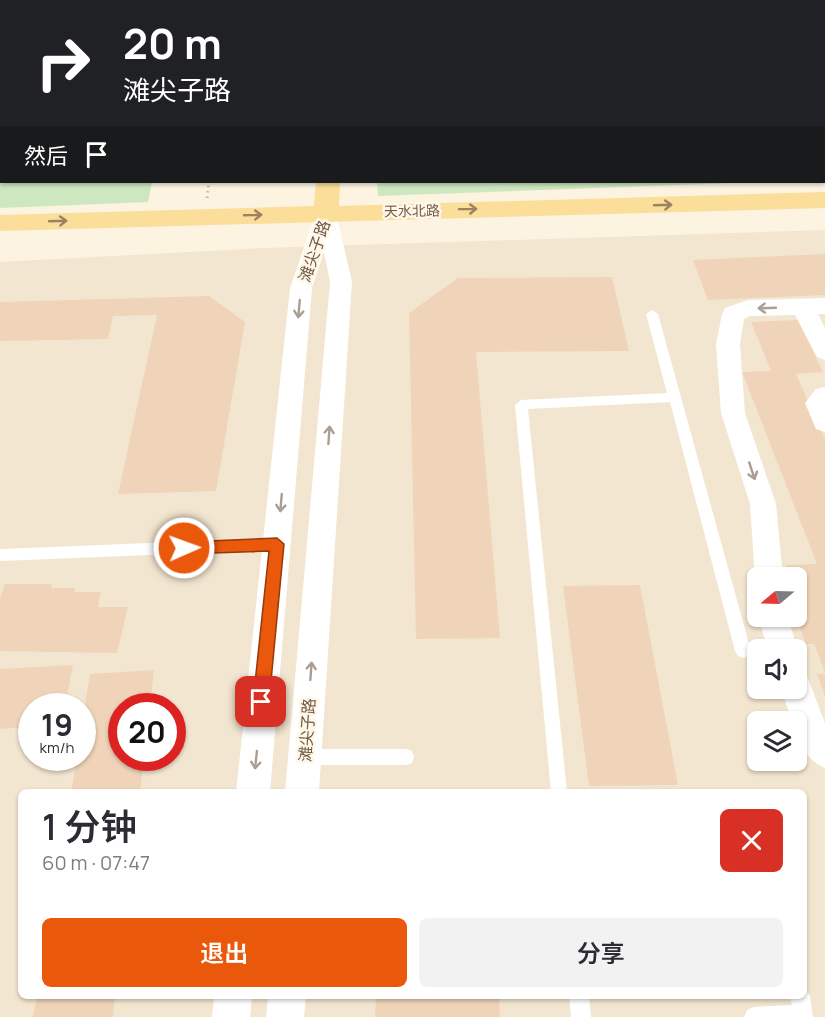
<!DOCTYPE html>
<html lang="zh">
<meta charset="utf-8">
<style>
body{margin:0;font-family:Manrope,"Noto Sans SC",sans-serif;background:#f2f2f3;color:#2b2b33;height:100vh;display:flex;flex-direction:column;font-size:22px;white-space:nowrap}
*{box-sizing:border-box;margin:0}
p{font-size:20px;color:#7c7c81}
.icon{flex:none;width:33px;height:33px;fill:none;stroke:currentColor;stroke-width:2;stroke-linecap:round;stroke-linejoin:round}
.map{position:relative;flex:1;overflow:hidden}
.details{position:absolute;left:18px;top:789px;width:789px;height:210px;display:flex;flex-direction:column;background:#fff;border-radius:9px;box-shadow:0 2px 4px #0004}
.details>*{flex:none}
.hud{position:absolute;left:0px;top:0px;width:825px;height:183px;box-shadow:0 2px 4px #0004;background:#202124;color:#fff;overflow:hidden}
.needle{width:39px;rotate:251deg}
.buttons{position:absolute;left:747px;top:567px;display:grid;gap:12px}
.buttons a{display:grid;place-items:center;width:60px;height:60px;border-radius:9px;background:#fff;box-shadow:0 2px 4px #0004;font-size:30px}
.speed{position:absolute;left:18px;top:693px;display:flex;gap:12px;font-size:30px;font-weight:700;text-align:center}
.speed>*{display:grid;place-content:center;width:78px;height:78px;border-radius:50%;background:#fff;box-shadow:0 2px 4px #0004;line-height:1}
.speed small{font-size:15px;font-weight:400}
.speed .limit{border:9px solid #d22;background:#fff;color:#111}
.pin{position:absolute;display:grid;place-items:center;width:51px;height:51px;color:#fff;margin:-26px;border-radius:12px;box-shadow:0 3px 9px #0006}
.me{position:absolute;width:66px;margin:-33px;rotate:88deg;stroke-linejoin:round;filter:drop-shadow(0 0 4px #0008)}
.turn{display:flex;align-items:center;gap:21px;height:126px;padding:0 24px;font-size:27px}
.turn .icon{width:78px;height:78px;stroke-width:2.5}
.turn b{display:block;font-size:42px;line-height:51px}
.then{display:flex;align-items:center;height:57px;padding:0 24px;background:#0003;gap:12px;font-size:22px}
.round{display:grid;place-items:center;flex:none;width:63px;height:63px;border-radius:9px;background:#f2f2f3}
.head{display:flex;align-items:center;justify-content:space-between;height:102px;padding:0 24px}
h1{font-size:36px;font-weight:600;line-height:45px}
.primary-button{display:flex;gap:12px;margin-top:auto;padding:12px 24px}
.primary-button a{flex:1;height:69px;border-radius:9px;background:#ea580c;color:#fff;font-size:24px;font-weight:600;line-height:69px;text-align:center}
.primary-button a+a{background:#f2f2f3;color:#2b2b33}
.map>svg:first-child{display:block}
.residential{fill:#f3e6d0;fill-rule:evenodd}
.commercial{fill:#fce4d5}
.green{fill:#cde8c0}
.building{fill:#f0d4b9}
.lines{fill:none;stroke-linecap:round;stroke-linejoin:round}
.path{stroke:#d5b79d;stroke-width:3;stroke-dasharray:1.5 4;stroke-linecap:butt}
.lane{fill:#fff;fill-rule:evenodd}
.street{fill:#fff;fill-rule:evenodd}
.secondary{fill:#fff;fill-rule:evenodd}
.primary{fill:#fade9a;fill-rule:evenodd}
.oneway{stroke:#9b8261}
.oneway2{stroke:#aa9d92}
.route{fill:#ea580c;stroke:#983908;stroke-width:1.5}
.labels{text-anchor:middle;stroke-width:5;stroke-linejoin:round;paint-order:stroke}
.far-street-label{font-size:14px;fill:#725b49;stroke:#fff7e7}
.street-label{font-size:16px;fill:#725b49;stroke:#fff7e7}
</style>
<div class="map">
<svg width="825" height="1017" viewBox="0 0 825 1017">
<rect width="100%" height="100%" fill="#fcf3e1"/>
<g class="residential">
<path d="M0,0H291L2,2L0,144Z"/>
<path d="M825,230V1017H0V262L264,248ZM758,578H796V616H758ZM758,650H796V688H758ZM32,706H82V758H32ZM122,706H172V758H122ZM758,722H796V760H758ZM21,792H804V996H21Z"/>
</g>
<path class="commercial" d="M363,0H673L674,1L363,2Z"/>
<g class="green">
<path d="M0,179L2,182H152L148,202L0,208Z"/>
<path d="M377,182H758L378,196Z"/>
</g>
<g class="building">
<path d="M825,254V295L708,300L693,260Z"/>
<path d="M612,277L629,351L476,352L500,638L416,639L409,313L458,278Z"/>
<path d="M209,296L245,322L216,491L118,494L157,315L113,316L108,339L0,341V302Z"/>
<path d="M798,320L823,372L796,374L825,439V672L814,644H806L796,617V578H790L786,565L817,564L742,372L771,371L751,322Z"/>
<path d="M5,584H52L51,588H75L74,592H101L98,607H128L117,653L0,651V598Z"/>
<path d="M640,585L678,785L589,786L563,586Z"/>
<path d="M73,665L65,706H32V727L0,729V669Z"/>
<path d="M154,670L150,706H122V758H144L140,792H71L77,758H82V722L90,674Z"/>
<path d="M817,674H825V696Z"/>
<path d="M37,996H115L113,1017H33Z"/>
<path d="M376,996H499L500,1017H375Z"/>
</g>
<g class="lines">
<path class="path" d="M207,198L209,182"/>
<g class="lane">
<rect x="824" y="11" width="1" height="4"/>
<path d="M652,310L658,314L751,651L748,656L743,658L738,656L735,651L670,402L528,409L567,792H551L515,405L521,400L667,393L646,314Z"/>
<path d="M277,538L282,540L284,544L282,548L277,550L0,561V549Z"/>
<path d="M305,749H406L412,751L414,757L412,763L406,765H305L299,763L297,757L299,751Z"/>
<path d="M804,988L810,996L813,1017H744L747,1010L754,1007L792,1005L790,996H804Z"/>
<path d="M569,996H589L591,1017H571Z"/>
</g>
<g class="street">
<path d="M303,0H319L302,2Z"/>
<rect x="650" y="0" width="16" height="2"/>
<path d="M825,1V11H824L823,2Z"/>
<path d="M326,207L333,208L336,213L352,282L319,792H285L330,282L324,252L312,288L270,792H236L290,288L316,213L319,208Z"/>
<path d="M825,298V314H818L825,328V360L817,357L795,315L750,316L744,319L740,344L745,413L776,504L783,578H758V584L755,578L750,504L721,413L716,344L722,314L725,308L748,300Z"/>
<path d="M825,387V432L816,429L805,403L816,389Z"/>
<path d="M758,616H787L798,650L796,654V650H768Z"/>
<path d="M796,672L807,676L825,723V768C807,761 796,741 796,722H792L781,688H796Z"/>
<path d="M214,996H252L250,1017H212Z"/>
<path d="M268,996H306L304,1017H266Z"/>
</g>
<rect class="secondary" x="332" y="0" width="18" height="2"/>
<g class="primary">
<rect x="824" y="131" width="1" height="14"/>
<rect x="0" y="163" width="2" height="14"/>
<path d="M316,182H340L339,206L825,192V208L0,231V215L314,206Z"/>
</g>
</g>
<defs><path id="oneway-shaft" d="M-6 0H5M1.5-3L5.5 0L1.5 3" fill="none" stroke-width="1.6" stroke-linecap="round" stroke-linejoin="round" transform="scale(1.5)"/></defs>
<g class="oneway">
<use href="#oneway-shaft" transform="translate(663 205) rotate(-2)"/>
<use href="#oneway-shaft" transform="translate(468 209) rotate(-1)"/>
<use href="#oneway-shaft" transform="translate(253 215) rotate(-2)"/>
<use href="#oneway-shaft" transform="translate(58 221) rotate(-2)"/>
</g>
<g class="oneway2">
<use href="#oneway-shaft" transform="translate(767 308) rotate(178)"/>
<use href="#oneway-shaft" transform="translate(299 309) rotate(95)"/>
<use href="#oneway-shaft" transform="translate(329 435) rotate(-86)"/>
<use href="#oneway-shaft" transform="translate(752 471) rotate(72)"/>
<use href="#oneway-shaft" transform="translate(281 503) rotate(95)"/>
<use href="#oneway-shaft" transform="translate(311 671) rotate(-86)"/>
<use href="#oneway-shaft" transform="translate(256 760) rotate(96)"/>
</g>
<path class="route" d="M277,538L284,544L269,702L267,707L261,710L256,707L253,702L269,551L184,554L177,548L184,542Z"/>
<g class="labels">
<g class="far-street-label">
<text transform="translate(412 211) rotate(-1)" y="5">天水北路</text>
</g>
<g class="street-label">
<text transform="translate(314 251) rotate(-71)" y="6">滩尖子路</text>
<text transform="translate(307 730) rotate(-86)" y="6">滩尖子路</text>
</g>
</g>
</svg>
<div class="buttons">
<a><svg class="needle" viewBox="-14 -14 28 28"><path d="M0-13l5 13h-10z" fill="#e53935"/><path d="M0 13l5-13h-10z" fill="#7c7c81"/></svg></a>
<a><svg class="icon" aria-label="sound" viewBox="0 0 24 24"><path d="M4 9h4l5-4v14l-5-4H4zM17 9q2 3 0 6"/></svg></a>
<a><svg class="icon" aria-label="layers" viewBox="0 0 24 24"><path d="M12 4l9 5-9 5-9-5zM3 14l9 5 9-5"/></svg></a>
</div>
<div class="speed"><div>19<small>km/h</small></div><div class="limit">20</div></div>
<div class="pin" style="left:261px;top:702px;background:#d93025"><svg class="icon" aria-label="arrive" viewBox="0 0 24 24"><path d="M6 21V4h12l-3 4 3 4H6"/></svg></div>
<svg class="me" style="left:184px;top:548px" viewBox="-20 -20 40 40"><circle r="17" fill="#ea580c" stroke="#fff" stroke-width="3"/><path d="M0-11L8 9 0 5-8 9z" fill="#fff"/></svg>
<div class="hud">
<div class="turn"><svg class="icon" aria-label="right" viewBox="0 0 24 24"><path d="M7 20v-9h11M14 6l5 5-5 5"/></svg><div><b>20 m</b>滩尖子路</div></div>
<div class="then">然后<svg class="icon" aria-label="arrive" viewBox="0 0 24 24"><path d="M6 21V4h12l-3 4 3 4H6"/></svg></div>
</div>
<section class="details">
<div class="head"><div><h1>1 分钟</h1><p>60 m · 07:47</p></div><a class="round" style="background:#d93025;color:#fff"><svg class="icon" aria-label="close" viewBox="0 0 24 24"><path d="M6 6l12 12M18 6L6 18"/></svg></a></div>
<div class="primary-button"><a>退出</a><a>分享</a></div>
</section>
</div>
